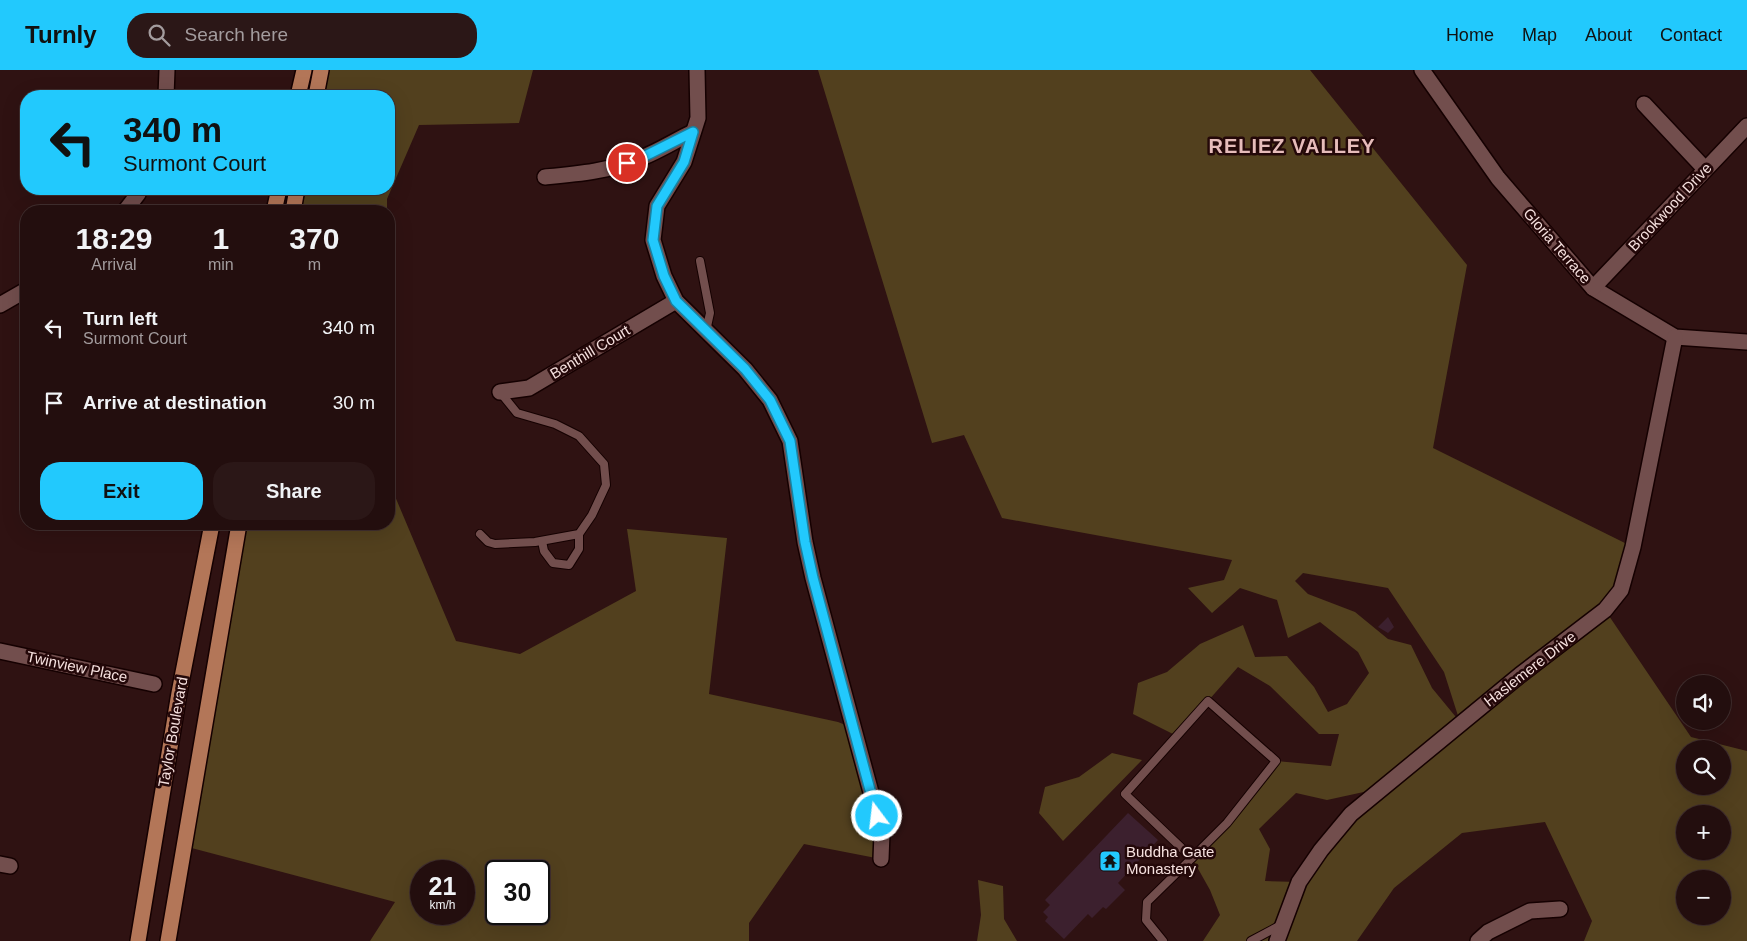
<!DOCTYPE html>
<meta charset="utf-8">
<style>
body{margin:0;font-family:Helvetica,sans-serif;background:#2b1717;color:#f1f3f6;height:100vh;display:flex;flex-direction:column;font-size:19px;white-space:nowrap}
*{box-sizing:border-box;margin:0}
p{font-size:16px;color:#a39c9e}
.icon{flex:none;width:28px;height:28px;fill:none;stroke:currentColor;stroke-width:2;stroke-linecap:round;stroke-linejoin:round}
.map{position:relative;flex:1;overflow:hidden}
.drawer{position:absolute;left:20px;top:135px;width:375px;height:325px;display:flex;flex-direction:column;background:#230e0e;border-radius:20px;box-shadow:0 5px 20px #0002,0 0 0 1px #402e2e}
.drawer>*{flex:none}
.guide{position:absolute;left:20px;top:20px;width:375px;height:105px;border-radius:20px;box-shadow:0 5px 20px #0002,0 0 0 1px #402e2e;background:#22c9fd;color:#111;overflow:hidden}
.fabs{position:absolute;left:1676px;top:605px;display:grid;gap:10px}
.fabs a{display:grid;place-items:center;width:55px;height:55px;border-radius:50%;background:#230e0e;box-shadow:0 5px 20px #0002,0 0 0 1px #402e2e;font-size:25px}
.speed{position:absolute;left:410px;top:790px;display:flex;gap:10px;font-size:25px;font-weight:700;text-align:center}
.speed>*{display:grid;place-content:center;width:65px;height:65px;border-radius:50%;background:#230e0e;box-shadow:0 5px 20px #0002,0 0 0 1px #402e2e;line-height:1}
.speed small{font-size:12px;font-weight:400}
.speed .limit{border:2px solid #111;border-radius:8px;background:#fff;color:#111}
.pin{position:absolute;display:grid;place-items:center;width:42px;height:42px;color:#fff;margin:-21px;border:2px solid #fff;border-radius:50%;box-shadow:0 1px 5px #0007}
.me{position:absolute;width:55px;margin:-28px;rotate:345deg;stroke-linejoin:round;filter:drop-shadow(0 0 4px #0008)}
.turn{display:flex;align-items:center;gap:18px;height:105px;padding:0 20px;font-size:22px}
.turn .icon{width:65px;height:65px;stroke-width:2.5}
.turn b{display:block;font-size:35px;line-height:42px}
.eta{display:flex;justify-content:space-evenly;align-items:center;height:85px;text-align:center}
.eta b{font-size:30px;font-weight:700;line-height:35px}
.action{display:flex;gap:10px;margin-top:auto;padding:10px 20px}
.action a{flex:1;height:58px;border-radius:20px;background:#22c9fd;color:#111;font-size:20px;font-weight:700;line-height:58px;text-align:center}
.action a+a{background:#2b1717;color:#f1f3f6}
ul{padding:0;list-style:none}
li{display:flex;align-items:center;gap:15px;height:75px;padding:0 20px}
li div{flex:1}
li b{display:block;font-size:19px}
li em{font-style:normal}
header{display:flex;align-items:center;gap:30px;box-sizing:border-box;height:70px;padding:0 25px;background:#22c9fd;color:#111}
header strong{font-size:24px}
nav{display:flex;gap:28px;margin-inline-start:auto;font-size:18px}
.search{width:350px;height:45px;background:#2b1717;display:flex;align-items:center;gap:12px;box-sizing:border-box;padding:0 18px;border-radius:20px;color:#a39c9e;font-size:19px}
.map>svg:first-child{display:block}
.green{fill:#52401e;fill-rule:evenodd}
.building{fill:#3c202e}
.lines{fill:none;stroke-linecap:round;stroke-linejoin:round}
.lane-casing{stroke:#150001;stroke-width:10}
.street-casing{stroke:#150001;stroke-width:18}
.primary-casing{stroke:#150001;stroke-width:18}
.lane{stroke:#724e4d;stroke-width:8}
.street{stroke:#724e4d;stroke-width:15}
.primary{stroke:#b37658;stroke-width:15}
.route-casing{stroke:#1683a4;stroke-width:12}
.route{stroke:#22c9fd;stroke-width:9}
.labels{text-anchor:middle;stroke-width:5;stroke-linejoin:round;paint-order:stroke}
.street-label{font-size:15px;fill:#f6e1df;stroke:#240809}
.poi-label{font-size:15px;fill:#f6e1df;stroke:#240809;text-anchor:start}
.district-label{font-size:20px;font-weight:bold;letter-spacing:1px;fill:#e6bcba;stroke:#240809}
</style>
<header>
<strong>Turnly</strong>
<div class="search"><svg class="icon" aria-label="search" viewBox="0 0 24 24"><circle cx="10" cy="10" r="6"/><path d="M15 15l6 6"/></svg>Search here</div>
<nav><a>Home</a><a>Map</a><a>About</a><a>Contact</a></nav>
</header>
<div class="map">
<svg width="1747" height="871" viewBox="0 0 1747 871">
<rect width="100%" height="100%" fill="#2f1212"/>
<g class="green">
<path d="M321,0H533L519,53L419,55L387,129V141H293L297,119H389V26H316Z"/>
<path d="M818,0H1310L1467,195L1433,378L1633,477L1605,540L1691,667L1747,681V871H1584L1592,851L1545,752L1462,763L1394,818L1357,871H1203L1220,845L1210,820L1192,788L1227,753L1276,691L1331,696L1339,664H1319L1270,616L1238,597L1177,666L1133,644L1138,613L1167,602L1200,574L1243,555L1255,587L1287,586L1314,617L1328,642L1347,634L1369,603L1358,582L1320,552L1288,568L1277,530L1240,518L1212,543L1188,518L1224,510L1232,490L1002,448L964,365L932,373ZM1303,503L1388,518L1444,602L1460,652L1432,618L1411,575L1388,569L1355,542L1308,524L1295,511ZM1685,679H1722V716H1685ZM1382,718L1299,812L1265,811L1270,779L1259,759L1296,723L1327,730ZM1685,744H1722V781H1685ZM1685,809H1722V846H1685Z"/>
<path d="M389,412L456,571L520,584L636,521L627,459L727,468L709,624L838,652L853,658L881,789L804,774L749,853V871H370L395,832L184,776L239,454H389ZM421,801H464V844H421ZM496,801H539V844H496Z"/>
<path d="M1112,683L1142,690L1063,771L1039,743L1045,717L1079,707Z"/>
<path d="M978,810L1003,816L1004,849L1017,871H977L981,845Z"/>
</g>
<g class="building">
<path d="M1388,547L1394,557L1388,563L1378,557Z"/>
<path d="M1128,743L1158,770L1118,813L1125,820L1106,839L1103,837L1092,848L1088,844L1064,869L1045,851L1048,847L1043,842L1050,835L1045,830Z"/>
</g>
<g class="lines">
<g class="lane-casing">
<g id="lane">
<path d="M700,191L710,243L706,261"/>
<path d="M480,464L488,472L495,474L535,472L579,464L592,445L606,415L604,394L579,366L555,354L517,343L500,322"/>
<path d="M542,471L544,481L553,493L569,495L579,479V464"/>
<path d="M1208,631L1276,691L1227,753L1192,788L1125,724Z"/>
<path d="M1163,871L1146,850L1147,832L1192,788"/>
<path d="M1251,871L1281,855"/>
</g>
</g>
<g class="street-casing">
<g id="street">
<path d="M697,0L698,48L684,92L657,136L653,170L664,206L676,231L745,299L770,330L790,371L805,472L813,508L882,763L881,789"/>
<path d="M1422,0L1498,108L1593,218L1675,267L1747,272"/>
<path d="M166,26L167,0"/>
<path d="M1644,34L1705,99"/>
<path d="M545,107C577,104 611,101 641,88C659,81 676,70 693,62"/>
<path d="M125,141L138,124L140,119"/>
<path d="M1593,218L1747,56"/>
<path d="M0,235L26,220"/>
<path d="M500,322L529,318L676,231"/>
<path d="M0,581L154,614"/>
<path d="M0,794L10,796"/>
<path d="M1277,871L1299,812L1321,780L1351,744L1520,605L1605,540L1621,520L1633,477L1675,267"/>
<path d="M1478,871L1488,862L1530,841L1560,839"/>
</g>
</g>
<g class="primary-casing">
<g id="primary">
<path d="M298,26L304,0"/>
<path d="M316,26L321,0"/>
<path d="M274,141L279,119"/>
<path d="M293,141L297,119"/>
<path d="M138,871L179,623L212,454"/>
<path d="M168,871L239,454"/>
</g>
</g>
<use href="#lane" class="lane"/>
<use href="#street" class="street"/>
<use href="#primary" class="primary"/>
</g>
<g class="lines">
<g class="route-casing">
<path id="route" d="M627,93L641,88L693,62L684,92L657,136L653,170L664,206L676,231L745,299L770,330L790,371L805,472L813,508L877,746"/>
</g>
<use href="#route" class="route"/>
</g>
<defs>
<g id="temple-square" transform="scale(1.125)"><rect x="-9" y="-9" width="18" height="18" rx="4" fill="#22c9fd" stroke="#240809"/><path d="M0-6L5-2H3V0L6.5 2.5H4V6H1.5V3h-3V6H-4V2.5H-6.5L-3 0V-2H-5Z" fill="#111"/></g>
</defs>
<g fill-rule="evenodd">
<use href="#temple-square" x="1110" y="791"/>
</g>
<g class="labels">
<g class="street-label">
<text transform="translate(1670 137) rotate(-47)" y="5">Brookwood Drive</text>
<text transform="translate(1557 176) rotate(49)" y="5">Gloria Terrace</text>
<text transform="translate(590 282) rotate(-31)" y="5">Benthill Court</text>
<text transform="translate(77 597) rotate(12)" y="5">Twinview Place</text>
<text transform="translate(1530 599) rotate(-38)" y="5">Haslemere Drive</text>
<text transform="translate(173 662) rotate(-80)" y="5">Taylor Boulevard</text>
</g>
<g class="poi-label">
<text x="1126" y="787">Buddha Gate<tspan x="1126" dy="17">Monastery</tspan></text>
</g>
<g class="district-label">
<text x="1292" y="83">RELIEZ VALLEY</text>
</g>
</g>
</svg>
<div class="fabs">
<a><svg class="icon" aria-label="sound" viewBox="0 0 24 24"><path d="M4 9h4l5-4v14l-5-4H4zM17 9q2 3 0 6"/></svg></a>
<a><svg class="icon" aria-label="search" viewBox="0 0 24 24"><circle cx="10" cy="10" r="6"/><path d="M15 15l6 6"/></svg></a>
<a>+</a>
<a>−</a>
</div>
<div class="speed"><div>21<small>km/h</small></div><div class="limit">30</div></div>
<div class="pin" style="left:627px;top:93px;background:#d93025"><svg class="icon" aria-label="arrive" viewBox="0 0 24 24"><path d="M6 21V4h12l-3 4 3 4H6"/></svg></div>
<svg class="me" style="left:877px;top:746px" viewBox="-20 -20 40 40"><circle r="17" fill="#22c9fd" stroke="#fff" stroke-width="3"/><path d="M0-11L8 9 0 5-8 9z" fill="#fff"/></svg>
<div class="guide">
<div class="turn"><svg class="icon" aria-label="left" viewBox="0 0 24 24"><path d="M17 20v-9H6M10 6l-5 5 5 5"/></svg><div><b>340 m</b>Surmont Court</div></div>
</div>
<section class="drawer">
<div class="eta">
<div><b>18:29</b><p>Arrival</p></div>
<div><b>1</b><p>min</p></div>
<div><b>370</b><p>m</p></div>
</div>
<ul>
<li><svg class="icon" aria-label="left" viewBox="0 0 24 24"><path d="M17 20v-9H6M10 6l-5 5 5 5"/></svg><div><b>Turn left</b><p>Surmont Court</p></div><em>340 m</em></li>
<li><svg class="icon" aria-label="arrive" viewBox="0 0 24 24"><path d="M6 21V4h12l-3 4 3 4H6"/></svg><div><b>Arrive at destination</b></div><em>30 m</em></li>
</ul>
<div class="action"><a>Exit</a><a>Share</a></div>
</section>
</div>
